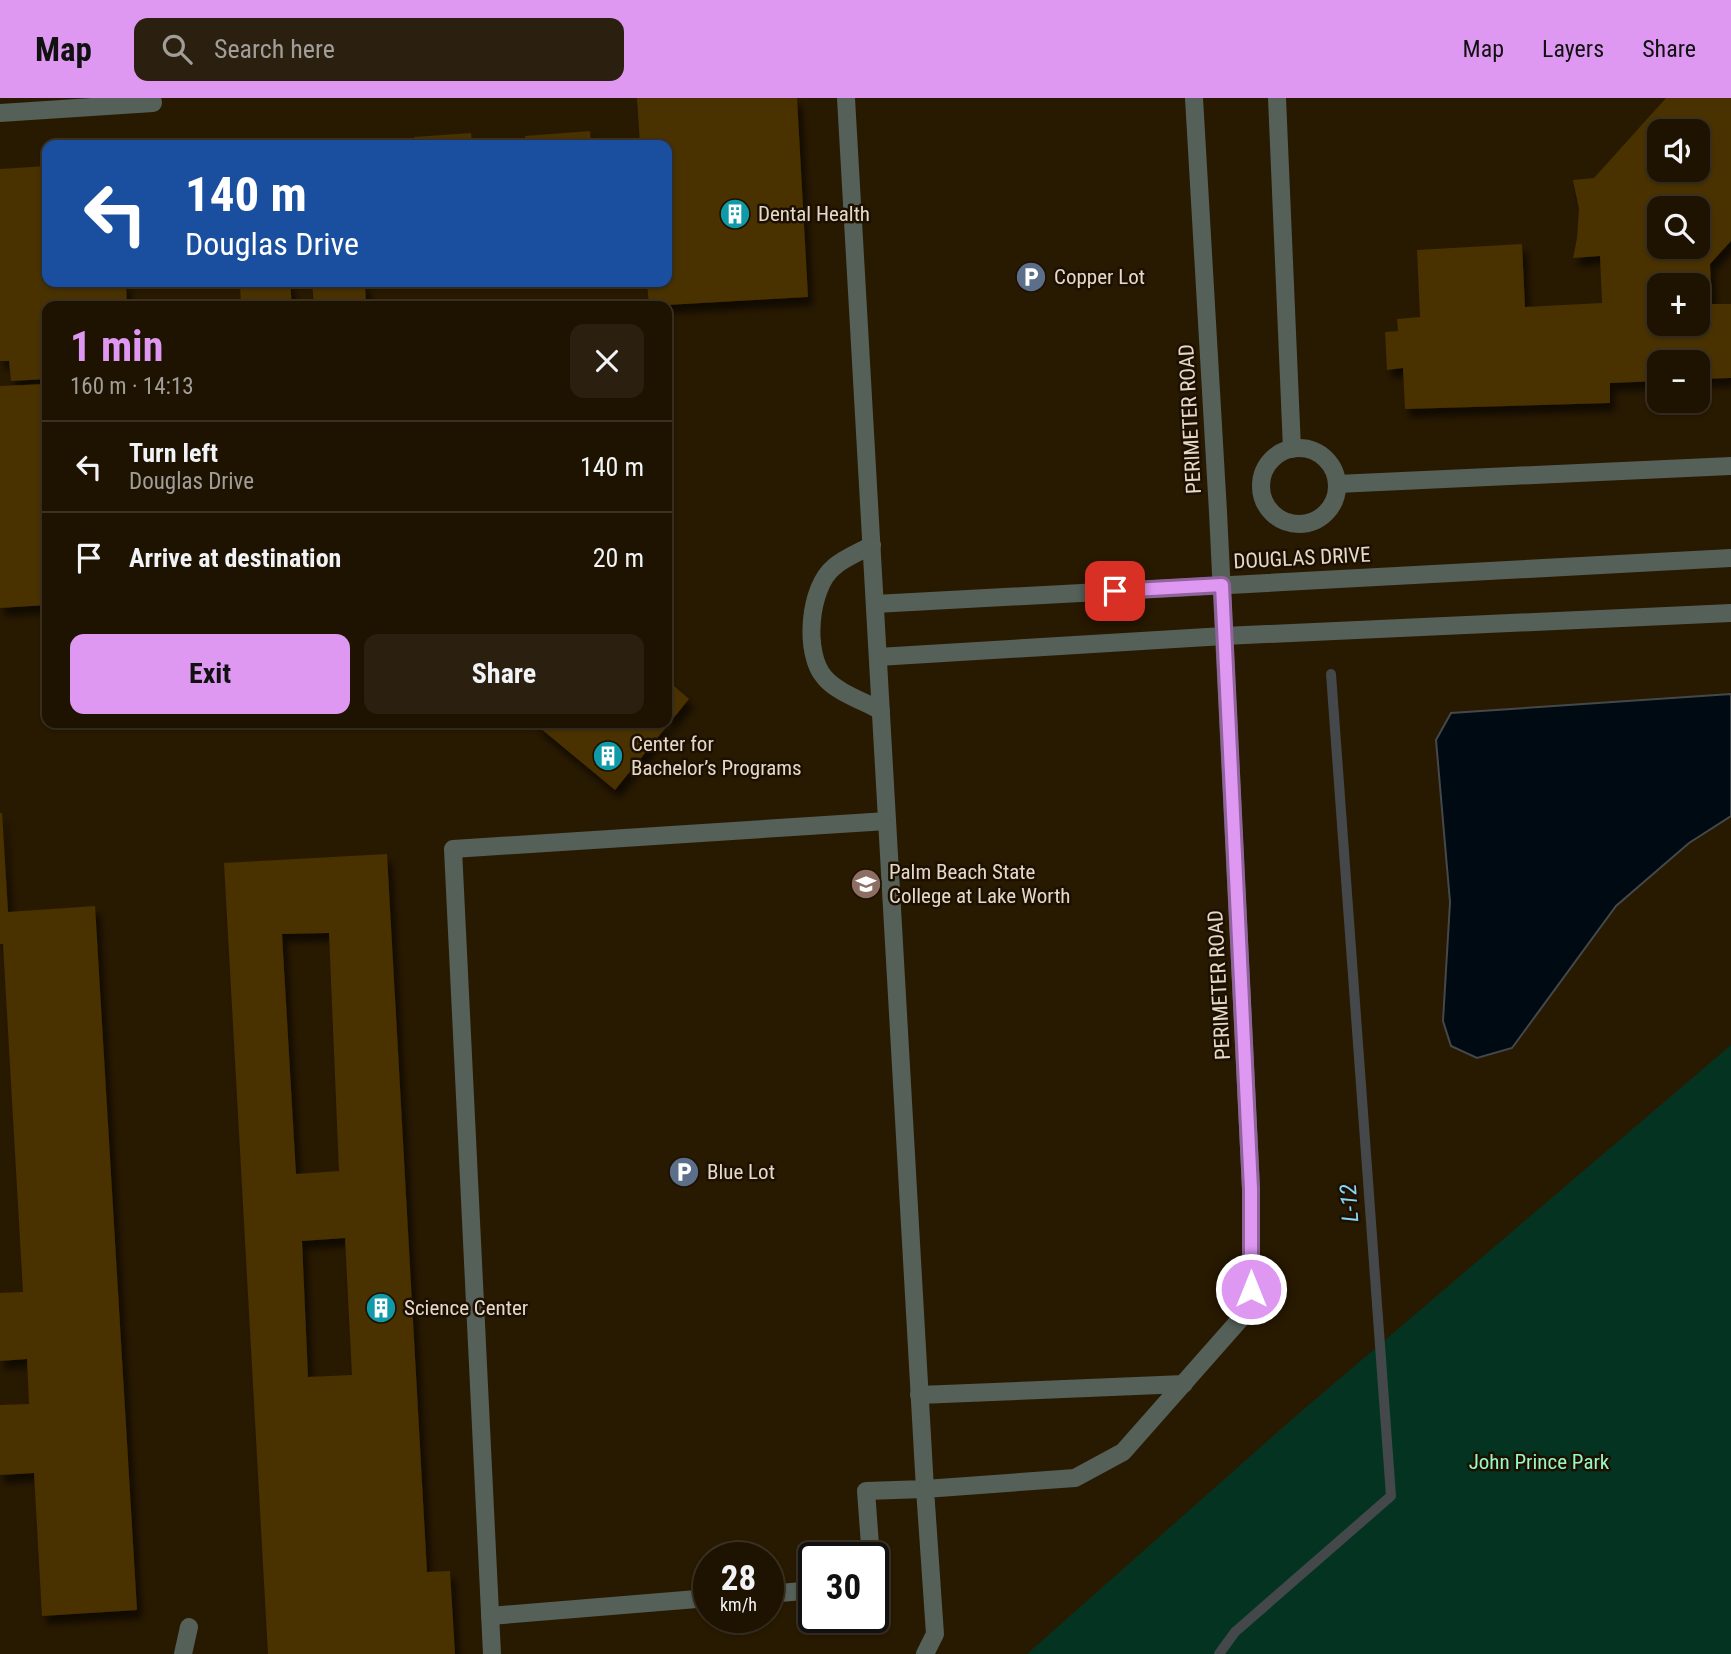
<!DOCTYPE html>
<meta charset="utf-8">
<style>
body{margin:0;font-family:"Roboto Condensed",sans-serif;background:#2b2010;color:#f1f3f6;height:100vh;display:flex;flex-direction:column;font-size:26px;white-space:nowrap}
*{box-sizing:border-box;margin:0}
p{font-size:23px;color:#a19e99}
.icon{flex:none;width:38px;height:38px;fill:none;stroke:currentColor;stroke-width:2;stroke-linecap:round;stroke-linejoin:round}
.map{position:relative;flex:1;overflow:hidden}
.drawer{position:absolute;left:42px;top:203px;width:630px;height:427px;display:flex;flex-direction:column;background:#1e1301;border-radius:14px;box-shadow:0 2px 5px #0004,0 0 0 2px #3c3223}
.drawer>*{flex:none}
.guide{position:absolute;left:42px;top:42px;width:630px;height:147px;border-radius:14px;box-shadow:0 2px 5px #0004,0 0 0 2px #3c3223;background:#1a4fa0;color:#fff;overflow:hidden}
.buttons{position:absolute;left:1647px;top:21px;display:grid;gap:14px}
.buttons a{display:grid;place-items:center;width:63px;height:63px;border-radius:14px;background:#1e1301;box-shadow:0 2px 5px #0004,0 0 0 2px #3c3223;font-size:35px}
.speed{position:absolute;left:693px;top:1444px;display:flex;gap:14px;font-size:35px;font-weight:700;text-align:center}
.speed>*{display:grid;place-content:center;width:91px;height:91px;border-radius:50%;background:#1e1301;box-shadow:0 2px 5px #0004,0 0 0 2px #3c3223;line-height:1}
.speed small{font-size:18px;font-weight:400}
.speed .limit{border:4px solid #111;border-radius:10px;background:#fff;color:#111}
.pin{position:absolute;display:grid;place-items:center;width:60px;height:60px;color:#fff;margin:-30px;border-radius:14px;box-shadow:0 4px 10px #0006}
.me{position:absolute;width:77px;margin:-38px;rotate:0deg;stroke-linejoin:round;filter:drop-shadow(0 0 5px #0008)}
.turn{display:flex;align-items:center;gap:24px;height:147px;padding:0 28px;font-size:32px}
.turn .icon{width:91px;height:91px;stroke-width:2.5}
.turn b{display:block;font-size:49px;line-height:60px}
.round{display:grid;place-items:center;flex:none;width:74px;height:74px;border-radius:14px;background:#2b2010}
.head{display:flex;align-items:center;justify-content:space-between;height:119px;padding:0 28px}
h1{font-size:42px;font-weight:700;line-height:52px;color:#de98f2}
.primary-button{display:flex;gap:14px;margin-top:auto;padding:14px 28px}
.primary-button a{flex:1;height:80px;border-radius:14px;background:#de98f2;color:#111;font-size:28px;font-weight:700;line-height:80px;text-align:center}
.primary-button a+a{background:#2b2010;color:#f1f3f6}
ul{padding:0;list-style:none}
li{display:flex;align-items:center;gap:21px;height:91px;padding:0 28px;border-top:2px solid #3c3223}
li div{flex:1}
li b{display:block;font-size:26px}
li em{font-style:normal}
header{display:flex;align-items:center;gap:42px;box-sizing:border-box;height:98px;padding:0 35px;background:#de98f2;color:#111}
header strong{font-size:33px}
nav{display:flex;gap:38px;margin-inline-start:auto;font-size:24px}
.search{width:490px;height:63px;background:#2b2010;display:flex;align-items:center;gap:18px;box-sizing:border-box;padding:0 24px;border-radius:14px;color:#a19e99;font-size:26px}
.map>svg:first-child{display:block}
.green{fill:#043421}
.water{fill:#000a12;stroke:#44484a;stroke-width:2}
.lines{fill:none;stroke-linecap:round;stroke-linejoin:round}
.stream{stroke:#44484a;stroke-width:10}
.building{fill:#493101;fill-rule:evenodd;filter:url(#shadow)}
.service{stroke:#546058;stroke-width:18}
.minor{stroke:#546058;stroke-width:18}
.route-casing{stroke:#90639d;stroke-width:18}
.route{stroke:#de98f2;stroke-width:12}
.labels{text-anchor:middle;stroke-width:5;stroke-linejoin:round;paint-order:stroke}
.poi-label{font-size:21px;fill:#e3dacb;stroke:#1e1000;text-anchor:start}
.street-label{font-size:21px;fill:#e3dacb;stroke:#1e1000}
.park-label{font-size:21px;fill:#95f8c6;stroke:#1e1000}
.water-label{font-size:23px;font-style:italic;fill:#86d9fa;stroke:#1e1000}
</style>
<header>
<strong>Map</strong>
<div class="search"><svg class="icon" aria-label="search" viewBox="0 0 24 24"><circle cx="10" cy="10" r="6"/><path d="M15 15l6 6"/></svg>Search here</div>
<nav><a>Map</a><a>Layers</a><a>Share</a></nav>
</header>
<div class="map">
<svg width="1731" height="1556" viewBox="0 0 1731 1556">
<defs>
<filter id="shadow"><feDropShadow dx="4.5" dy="8" stdDeviation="3.5" flood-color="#0009"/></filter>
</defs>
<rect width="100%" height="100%" fill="#281901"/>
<path class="green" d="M1731,947V1556H1027L1290,1323Z"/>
<path class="water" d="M1731,596V718L1689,745L1616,808L1512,950L1477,960L1451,948L1443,923L1450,804L1436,642L1451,615Z"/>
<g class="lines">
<path class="stream" d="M1219,1556L1235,1534L1391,1398L1331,576"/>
</g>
<g class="building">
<path d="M637,0H797L808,199L649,208L647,184H667V47H640Z"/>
<path d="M1666,0H1731V143L1710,166L1712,206H1731V280L1698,281V264H1659V283L1610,285V305L1405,311L1403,270L1387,272L1385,234L1398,233L1397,221L1420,219L1417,152L1522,146L1525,209L1602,205L1600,158L1573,160L1577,140L1579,111L1573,82L1594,80ZM1659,33H1698V72H1659ZM1659,110H1698V149H1659ZM1659,187H1698V226H1659Z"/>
<path d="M590,33L591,47H526L525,38Z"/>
<path d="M471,35L472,47H414V39Z"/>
<path d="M47,68V184H126L127,208H47V281L11,283L9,263H0V71Z"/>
<path d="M240,184H290L292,208H241Z"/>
<path d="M312,184H365L366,208H314Z"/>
<path d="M47,286V507L0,510V288Z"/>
<path d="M667,582L689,601L615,692L534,625H667Z"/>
<path d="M0,715H2L8,814L95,808L137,1512L42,1518L34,1375L0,1377V1307L29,1306L27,1261L0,1263V1195L23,1194L3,846H0Z"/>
<path d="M387,756L427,1474L450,1473L455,1556H268L224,765ZM329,835L339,1073L296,1076L282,836ZM345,1140L352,1277L308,1279L302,1143Z"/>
</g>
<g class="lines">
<g class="service">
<path d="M846,0L925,1391L866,1393L871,1460"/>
<path d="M1277,0L1292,351"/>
<path d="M0,15L153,5L152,0"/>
<circle cx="1299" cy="388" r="38"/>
<path d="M1337,386L1731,368"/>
<path d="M872,447C860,454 844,460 834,469C809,489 803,556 825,580C838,595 864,603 881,613"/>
<path d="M919,1297L1184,1286"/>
<path d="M768,1496L814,1492"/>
<path d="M490,1518L709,1500"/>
<path d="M183,1556L189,1529"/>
<path d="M492,1556L453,751L887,723"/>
</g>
<g class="minor">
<path d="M875,506L1731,460"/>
<path d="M878,559L1224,538L1731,515"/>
<path d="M925,1556L935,1536L925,1391L1075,1380L1123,1354L1243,1218L1251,1191V1091L1218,414L1194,0"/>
</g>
</g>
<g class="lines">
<g class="route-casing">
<path id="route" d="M1115,493L1222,487L1251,1091V1191"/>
</g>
<use href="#route" class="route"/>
</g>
<defs>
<g id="building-disc" transform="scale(1.575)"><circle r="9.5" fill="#0f9aa8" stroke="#1e1000"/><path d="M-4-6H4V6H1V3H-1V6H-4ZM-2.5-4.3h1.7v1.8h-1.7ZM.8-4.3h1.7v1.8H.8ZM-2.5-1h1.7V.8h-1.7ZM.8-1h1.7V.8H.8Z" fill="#fff"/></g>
<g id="parking-disc" transform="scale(1.575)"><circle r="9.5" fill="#5c6f8a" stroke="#1e1000"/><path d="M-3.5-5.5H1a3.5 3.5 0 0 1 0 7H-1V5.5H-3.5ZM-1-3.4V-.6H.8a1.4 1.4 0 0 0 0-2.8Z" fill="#fff"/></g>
<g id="university-disc" transform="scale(1.575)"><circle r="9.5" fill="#8d6e63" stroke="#1e1000"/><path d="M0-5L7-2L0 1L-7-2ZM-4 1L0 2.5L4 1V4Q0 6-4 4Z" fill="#fff"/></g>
</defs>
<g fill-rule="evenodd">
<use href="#building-disc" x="735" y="116"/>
<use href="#parking-disc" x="1031" y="179"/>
<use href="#building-disc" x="608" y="658"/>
<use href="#university-disc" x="866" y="786"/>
<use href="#parking-disc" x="684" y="1074"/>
<use href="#building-disc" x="381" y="1210"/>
</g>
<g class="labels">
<g class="poi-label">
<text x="758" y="123">Dental Health</text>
<text x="1054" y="186">Copper Lot</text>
<text x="631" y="653">Center for<tspan x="631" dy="24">Bachelor’s Programs</tspan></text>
<text x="889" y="781">Palm Beach State<tspan x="889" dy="24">College at Lake Worth</tspan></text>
<text x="707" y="1081">Blue Lot</text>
<text x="404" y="1217">Science Center</text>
</g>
<g class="street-label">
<text transform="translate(1190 321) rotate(-93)" y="7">PERIMETER ROAD</text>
<text transform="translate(1302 460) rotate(-3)" y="7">DOUGLAS DRIVE</text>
<text transform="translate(1219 887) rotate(-93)" y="7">PERIMETER ROAD</text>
</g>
<g class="park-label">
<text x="1539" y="1371">John Prince Park</text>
</g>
<g class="water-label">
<text transform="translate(1349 1105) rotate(-94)" y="8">L-12</text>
</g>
</g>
</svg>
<div class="buttons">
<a><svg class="icon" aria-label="sound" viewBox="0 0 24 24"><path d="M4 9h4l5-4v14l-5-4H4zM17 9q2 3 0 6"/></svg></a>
<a><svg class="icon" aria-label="search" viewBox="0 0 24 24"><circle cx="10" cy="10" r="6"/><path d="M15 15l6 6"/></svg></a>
<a>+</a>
<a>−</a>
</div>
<div class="speed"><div>28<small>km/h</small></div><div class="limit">30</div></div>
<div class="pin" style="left:1115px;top:493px;background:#d93025"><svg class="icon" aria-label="arrive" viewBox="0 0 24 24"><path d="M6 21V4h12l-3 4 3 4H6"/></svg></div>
<svg class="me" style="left:1251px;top:1191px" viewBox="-20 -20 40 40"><circle r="17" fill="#de98f2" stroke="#fff" stroke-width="3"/><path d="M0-11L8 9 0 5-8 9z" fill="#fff"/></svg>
<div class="guide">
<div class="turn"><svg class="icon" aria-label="left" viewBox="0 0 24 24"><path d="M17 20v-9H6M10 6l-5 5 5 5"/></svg><div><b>140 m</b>Douglas Drive</div></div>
</div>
<section class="drawer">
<div class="head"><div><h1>1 min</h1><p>160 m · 14:13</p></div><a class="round"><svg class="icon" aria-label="close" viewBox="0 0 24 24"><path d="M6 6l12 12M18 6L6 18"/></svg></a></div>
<ul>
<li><svg class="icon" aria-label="left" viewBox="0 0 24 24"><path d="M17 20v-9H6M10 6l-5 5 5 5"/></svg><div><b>Turn left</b><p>Douglas Drive</p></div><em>140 m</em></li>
<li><svg class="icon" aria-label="arrive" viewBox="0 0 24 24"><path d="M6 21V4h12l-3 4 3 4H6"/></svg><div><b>Arrive at destination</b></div><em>20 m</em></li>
</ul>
<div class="primary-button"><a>Exit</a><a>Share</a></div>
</section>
</div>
